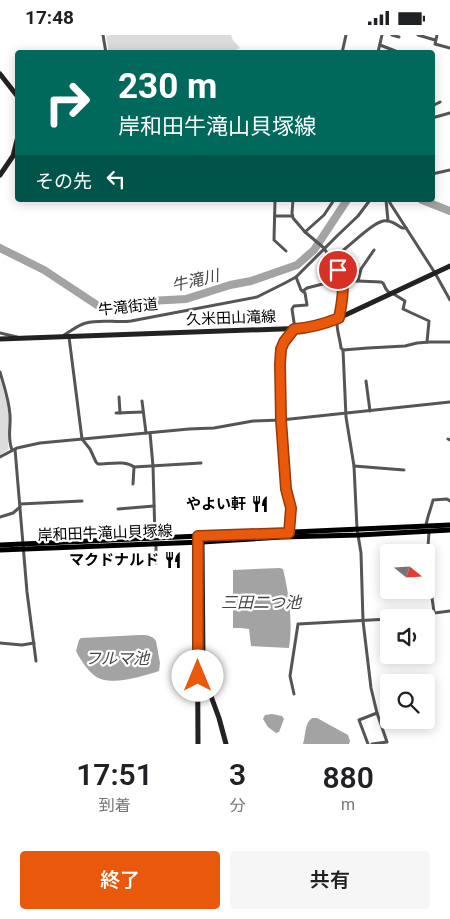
<!DOCTYPE html>
<html lang="ja">
<meta charset="utf-8">
<style>
body{margin:0;font-family:Roboto,"Noto Sans JP",sans-serif;background:#f6f6f6;color:#202124;height:100vh;display:flex;flex-direction:column;font-size:19px;white-space:nowrap}
*{box-sizing:border-box;margin:0}
p{font-size:16px;color:#757577}
.icon{flex:none;width:28px;height:28px;fill:none;stroke:currentColor;stroke-width:2;stroke-linecap:round;stroke-linejoin:round}
.map{position:relative;height:709px;overflow:hidden}
.details{display:flex;flex-direction:column;background:#fff;flex:1}
.details>*{flex:none}
.top-card{position:absolute;left:15px;top:15px;width:420px;height:152px;border-radius:5px;box-shadow:0 2px 12px #0003;background:#00695c;color:#fff;overflow:hidden}
.needle{width:32px;rotate:108deg}
.tools{position:absolute;left:380px;top:509px;display:grid;gap:10px}
.tools a{display:grid;place-items:center;width:55px;height:55px;border-radius:5px;background:#fff;box-shadow:0 2px 12px #0003;font-size:25px}
.pin{position:absolute;display:grid;place-items:center;width:42px;height:42px;color:#fff;margin:-21px;border:2px solid #fff;border-radius:50%;box-shadow:0 1px 5px #0007}
.me{position:absolute;width:55px;margin:-28px;rotate:0deg;stroke-linejoin:round;filter:drop-shadow(0 0 4px #0008)}
.turn{display:flex;align-items:center;gap:18px;height:105px;padding:0 20px;font-size:22px}
.turn .icon{width:65px;height:65px;stroke-width:2.5}
.turn b{display:block;font-size:35px;line-height:42px}
.then{display:flex;align-items:center;height:48px;padding:0 20px;background:#0003;gap:10px;font-size:19px}
.eta{display:flex;justify-content:space-evenly;align-items:center;height:85px;text-align:center}
.eta b{font-size:30px;font-weight:600;line-height:35px}
.primary-button{display:flex;gap:10px;margin-top:auto;padding:10px 20px}
.primary-button a{flex:1;height:58px;border-radius:5px;background:#ea580c;color:#fff;font-size:20px;font-weight:600;line-height:58px;text-align:center}
.primary-button a+a{background:#f6f6f6;color:#202124}
.status{display:flex;justify-content:space-between;align-items:center;height:35px;padding:0 25px;background:#fff;direction:ltr}
.status svg{height:14px;fill:currentColor}
.map>svg:first-child{display:block}
.green{fill:#dcdcdc}
.water{fill:#a3a3a3}
.lines{fill:none;stroke-linecap:round;stroke-linejoin:round}
.river{stroke:#a3a3a3;stroke-width:8}
.street{stroke:#555;stroke-width:3}
.secondary{stroke:#222;stroke-width:5}
.primary{stroke:#000;stroke-width:5}
.route-casing{stroke:#983908;stroke-width:12}
.route{stroke:#ea580c;stroke-width:9}
.labels{text-anchor:middle;stroke-width:4.5;stroke-linejoin:round;paint-order:stroke}
.street-label{font-size:15px;fill:#000;stroke:#fff}
.poi-label{font-size:15px;font-weight:bold;fill:#000;stroke:#fff;text-anchor:end}
.water-label{font-size:16px;font-style:italic;fill:#444;stroke:#fff}
</style>
<div class="status"><b>17:48</b><svg viewBox="0 0 49 12"><path d="M0 12V9h3v3zM5 12V6h3v6zM10 12V3h3v9zM15 12V0h3v12zM26 1h20v11H26zM47 4h2v5h-2z"/></svg></div>
<div class="map">
<svg width="450" height="709" viewBox="0 0 450 709">
<rect width="100%" height="100%" fill="#fff"/>
<g class="green">
<path d="M110,0H231L233,5L240,13L229,18L109,17L106,1Z"/>
<path d="M0,343C3,355 8,369 9,382C10,393 6,403 9,414L0,420Z"/>
</g>
<g class="water">
<path d="M280,533L283,534C289,559 293,587 289,613L251,611L249,594L241,593H233V535Z"/>
<path d="M139,600C146,600 152,600 156,606L160,628L159,636C143,641 110,652 95,641C87,635 80,624 76,616L79,605L81,603Z"/>
<path d="M272,679L282,681L284,684L279,697L276,698L268,692L263,684L265,680Z"/>
<path d="M312,683H317L348,700L350,706L349,709H303C306,700 304,689 312,683Z"/>
</g>
<g class="lines">
<g class="river">
<path d="M422,165L450,176"/>
<path d="M0,213L44,235L97,270L110,272L120,271L132,267L186,264L230,250L251,246L297,230L314,215L347,165"/>
</g>
<g class="street">
<path d="M103,0L106,18"/>
<path d="M392,0L399,2"/>
<path d="M418,0L435,5"/>
<path d="M437,0L435,9L450,13"/>
<path d="M380,10L398,17"/>
<path d="M378,17L382,0"/>
<path d="M342,18L346,0"/>
<path d="M432,71L440,67"/>
<path d="M432,83L450,78"/>
<path d="M432,139L450,135"/>
<path d="M275,165L274,205L286,216"/>
<path d="M293,165L292,178L293,183L305,197L324,213L342,244V264L339,283"/>
<path d="M386,165L388,186"/>
<path d="M389,165L390,168L435,238L450,265"/>
<path d="M275,181H292"/>
<path d="M305,197L324,180L334,165"/>
<path d="M331,224C346,215 358,201 373,191C376,189 379,187 383,186C391,185 396,189 402,193H406"/>
<path d="M342,246H358L361,234L374,215"/>
<path d="M358,246L381,247L383,248L386,254L390,259"/>
<path d="M303,256L307,253L342,244"/>
<path d="M392,258L405,266L403,274L429,286L427,307"/>
<path d="M337,284C336,294 340,303 341,313L343,315L346,382L354,431L357,494L361,518L363,586L371,653L377,678L387,707L372,709"/>
<path d="M295,294L292,274L294,271L307,270L305,258L301,255L296,242"/>
<path d="M0,298L17,302"/>
<path d="M64,300C71,296 78,290 86,288C100,284 117,288 131,286L257,262L285,248L296,242L338,200L358,181L370,165"/>
<path d="M69,302L82,404L90,414L96,427L98,429C109,429 126,425 134,432L133,449"/>
<path d="M343,315L368,313L405,311L417,308L430,307H450"/>
<path d="M0,337C4,351 9,365 10,380C11,393 7,402 12,415"/>
<path d="M366,346L370,376"/>
<path d="M119,362L120,378"/>
<path d="M142,366L146,398"/>
<path d="M116,378L143,377"/>
<path d="M150,398L153,431L155,503"/>
<path d="M448,404L450,405"/>
<path d="M15,414L27,557L36,626"/>
<path d="M0,422L17,413L40,408L189,394L214,393L253,386L281,385L450,367"/>
<path d="M354,431L404,435"/>
<path d="M134,432L201,428"/>
<path d="M20,469L82,466"/>
<path d="M118,474L154,471"/>
<path d="M0,482L13,478L20,472"/>
<path d="M426,491C427,482 431,474 433,465L447,464L450,466"/>
<path d="M289,497L291,473L286,454L281,385L280,329L281,314L284,307L294,294"/>
<path d="M429,497C428,513 426,530 429,546C431,557 433,567 434,578"/>
<path d="M156,528V509"/>
<path d="M403,582L450,576"/>
<path d="M0,608L22,610L34,608"/>
<path d="M294,659L290,641L298,589L389,584"/>
<path d="M368,709L359,685L377,678"/>
</g>
<g class="secondary">
<path d="M0,39L18,62"/>
<path d="M0,140L13,121L18,101"/>
<path d="M0,304L308,293L319,290L339,283L450,231"/>
<path d="M197,501L198,709"/>
<path d="M202,503L203,628L208,653L219,683L226,709"/>
</g>
<g class="primary">
<path d="M0,510L450,490"/>
<path d="M0,515L202,507L282,502L359,500L450,495"/>
</g>
</g>
<g class="lines">
<g class="route-casing">
<path id="route" d="M198,641V501L289,498L291,473L286,454L281,385L280,329L281,314L284,307L294,294C310,293 324,289 339,283C342,266 346,251 338,235"/>
</g>
<use href="#route" class="route"/>
</g>
<defs>
<g id="restaurant-bare" transform="scale(1.35)"><path d="M-5-6h1v4h1v-4h1v4h1v-4h1v5L-1.5 .5V6h-2V.5L-5-1ZM5-6V6H3V1.5H1.5Q1.5-4 5-6Z" fill="#000" stroke="#fff" stroke-width="2.5" paint-order="stroke"/></g>
</defs>
<g fill-rule="evenodd">
<use href="#restaurant-bare" x="260" y="469"/>
<use href="#restaurant-bare" x="173" y="525"/>
</g>
<g class="labels">
<g class="street-label">
<text transform="translate(128 272) rotate(-6)" y="5">牛滝街道</text>
<text transform="translate(231 283) rotate(-2)" y="5">久米田山滝線</text>
<text transform="translate(105 498) rotate(-2)" y="5">岸和田牛滝山貝塚線</text>
</g>
<g class="poi-label">
<text x="246" y="474">やよい軒</text>
<text x="159" y="530">マクドナルド</text>
</g>
<g class="water-label">
<text transform="translate(195 245) rotate(-13)" y="6">牛滝川</text>
<text x="261" y="573">三田二つ池</text>
<text x="117" y="629">フルマ池</text>
</g>
</g>
</svg>
<div class="tools">
<a><svg class="needle" viewBox="-14 -14 28 28"><path d="M0-13l5 13h-10z" fill="#e53935"/><path d="M0 13l5-13h-10z" fill="#757577"/></svg></a>
<a><svg class="icon" aria-label="sound" viewBox="0 0 24 24"><path d="M4 9h4l5-4v14l-5-4H4zM17 9q2 3 0 6"/></svg></a>
<a><svg class="icon" aria-label="search" viewBox="0 0 24 24"><circle cx="10" cy="10" r="6"/><path d="M15 15l6 6"/></svg></a>
</div>
<div class="pin" style="left:338px;top:235px;background:#d93025"><svg class="icon" aria-label="arrive" viewBox="0 0 24 24"><path d="M6 21V4h12l-3 4 3 4H6"/></svg></div>
<svg class="me" style="left:198px;top:641px" viewBox="-20 -20 40 40"><circle r="19" fill="#fff"/><path d="M0-13L10 11 0 6-10 11z" fill="#ea580c"/></svg>
<div class="top-card">
<div class="turn"><svg class="icon" aria-label="right" viewBox="0 0 24 24"><path d="M7 20v-9h11M14 6l5 5-5 5"/></svg><div><b>230 m</b>岸和田牛滝山貝塚線</div></div>
<div class="then">その先<svg class="icon" aria-label="left" viewBox="0 0 24 24"><path d="M17 20v-9H6M10 6l-5 5 5 5"/></svg></div>
</div>
</div>
<section class="details">
<div class="eta">
<div><b>17:51</b><p>到着</p></div>
<div><b>3</b><p>分</p></div>
<div><b>880</b><p>m</p></div>
</div>
<div class="primary-button"><a>終了</a><a>共有</a></div>
</section>
